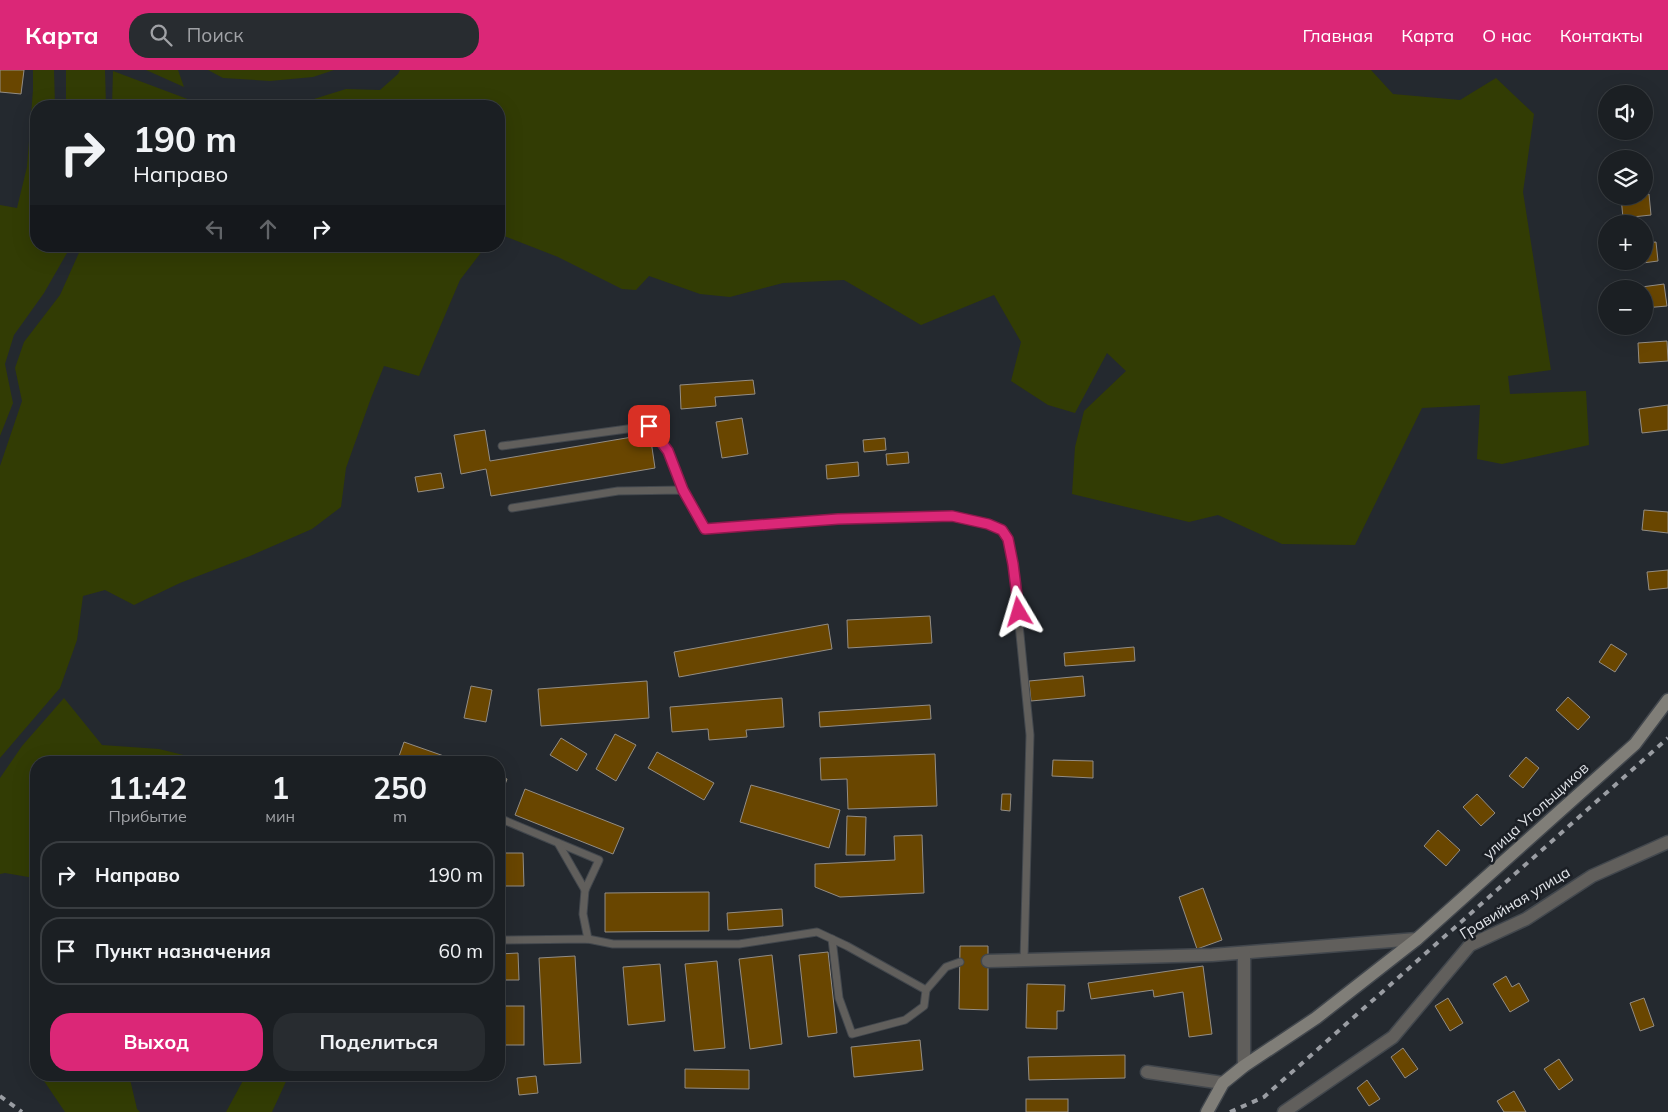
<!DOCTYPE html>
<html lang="ru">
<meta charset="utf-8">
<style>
body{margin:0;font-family:Mulish,sans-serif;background:#282c30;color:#f1f3f6;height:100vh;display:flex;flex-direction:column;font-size:19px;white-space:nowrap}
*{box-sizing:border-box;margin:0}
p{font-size:16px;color:#a0a2a6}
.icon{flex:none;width:28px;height:28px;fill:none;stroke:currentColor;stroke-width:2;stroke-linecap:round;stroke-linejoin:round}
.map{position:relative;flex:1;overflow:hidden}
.details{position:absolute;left:30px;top:686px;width:475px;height:325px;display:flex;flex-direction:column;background:#1b1f23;border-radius:20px;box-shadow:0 5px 20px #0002,0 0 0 1px #393d41}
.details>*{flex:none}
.hud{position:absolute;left:30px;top:30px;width:475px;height:152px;border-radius:20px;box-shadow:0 5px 20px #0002,0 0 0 1px #393d41;background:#1b1f23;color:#f1f3f6;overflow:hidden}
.buttons{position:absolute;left:1598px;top:15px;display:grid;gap:10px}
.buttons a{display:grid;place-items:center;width:55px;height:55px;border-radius:50%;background:#1b1f23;box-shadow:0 5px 20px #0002,0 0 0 1px #393d41;font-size:25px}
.pin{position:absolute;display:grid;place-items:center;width:42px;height:42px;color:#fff;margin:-21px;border-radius:10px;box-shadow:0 2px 8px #0006}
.me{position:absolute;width:55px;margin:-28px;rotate:353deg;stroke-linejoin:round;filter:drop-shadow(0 0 4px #0008)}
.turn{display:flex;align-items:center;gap:18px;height:105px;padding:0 20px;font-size:22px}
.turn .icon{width:65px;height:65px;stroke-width:2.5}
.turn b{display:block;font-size:35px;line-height:42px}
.lanes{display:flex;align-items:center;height:48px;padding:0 20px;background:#0003;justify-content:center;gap:25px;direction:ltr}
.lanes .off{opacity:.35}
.eta{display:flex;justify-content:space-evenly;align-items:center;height:85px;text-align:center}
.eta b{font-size:30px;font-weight:700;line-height:35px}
.action{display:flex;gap:10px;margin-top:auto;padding:10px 20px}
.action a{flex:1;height:58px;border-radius:20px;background:#db2777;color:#fff;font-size:20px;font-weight:700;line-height:58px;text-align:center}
.action a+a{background:#282c30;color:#f1f3f6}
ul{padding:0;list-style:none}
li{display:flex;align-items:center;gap:15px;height:68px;margin:0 10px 8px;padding:0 10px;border:2px solid #393d41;border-radius:20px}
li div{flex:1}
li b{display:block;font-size:19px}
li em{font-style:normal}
header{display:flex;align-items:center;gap:30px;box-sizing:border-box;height:70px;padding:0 25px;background:#db2777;color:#fff}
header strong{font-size:24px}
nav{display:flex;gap:28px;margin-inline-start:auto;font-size:18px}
.search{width:350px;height:45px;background:#282c30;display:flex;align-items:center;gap:12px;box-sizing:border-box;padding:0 18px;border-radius:20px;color:#a0a2a6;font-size:19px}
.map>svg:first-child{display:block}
.green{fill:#323c04}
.building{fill:#694600;stroke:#938d85}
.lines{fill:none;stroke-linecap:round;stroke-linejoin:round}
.lane-casing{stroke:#42474d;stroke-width:9}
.street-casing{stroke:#42474d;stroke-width:15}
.secondary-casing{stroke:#42474d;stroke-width:15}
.lane{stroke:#615f5c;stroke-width:7}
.street{stroke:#615f5c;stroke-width:12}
.secondary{stroke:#807e78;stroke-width:12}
.rail{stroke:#9a9da3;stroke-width:4;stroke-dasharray:6 6;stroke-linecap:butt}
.route-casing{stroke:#8e194d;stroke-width:12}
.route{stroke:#db2777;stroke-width:9}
.labels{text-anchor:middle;stroke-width:5;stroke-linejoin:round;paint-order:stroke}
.street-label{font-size:15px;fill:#e1e4e9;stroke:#1b1f25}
</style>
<header>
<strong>Карта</strong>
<div class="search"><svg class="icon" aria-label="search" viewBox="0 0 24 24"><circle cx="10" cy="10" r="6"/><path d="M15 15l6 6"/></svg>Поиск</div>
<nav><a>Главная</a><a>Карта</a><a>О нас</a><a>Контакты</a></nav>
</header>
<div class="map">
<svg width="1668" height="1042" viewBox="0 0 1668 1042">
<rect width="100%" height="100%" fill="#24292f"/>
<g class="green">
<path d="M33,0H54L55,36H36V176H71L44,223L14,265L5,294L13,333L0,366V135L17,138L27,97L33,20Z"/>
<path d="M66,0H105L106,36H66Z"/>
<path d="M146,0H178L184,17Z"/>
<path d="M208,0H334L313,7L270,11L223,8Z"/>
<path d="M400,0H1371L1393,24L1460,30L1496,8L1534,44L1523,122L1551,300L1508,306L1510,324L1586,321L1589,375L1502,394L1477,389L1480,335L1422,338L1355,475L1282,474L1218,445L1189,452L1072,424L1075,377L1084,341L1126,301L1107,283L1075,343L1048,335L1011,311L1021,272L994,225L921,255L844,210L783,213L730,227L700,224L649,206L636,220L622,219L558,187L499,164V36H281L301,33L346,19L380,20L398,4Z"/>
<path d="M113,1L206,36H112Z"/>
<path d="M82,176H486L460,210L419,306L384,296L371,328L346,398L341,437L312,459L250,486L180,513L134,535L105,520L83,526L77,570L60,618L0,688V396L22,331L15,298L24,272L60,225Z"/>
<path d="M64,628L102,675L159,679L212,692H36V811L34,808L5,803L0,804V708L22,676Z"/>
<path d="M275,685L273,692H243Z"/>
<path d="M36,944V1000L30,949Z"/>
<path d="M40,1005H129L137,1039L140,1042H65Z"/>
<path d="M246,1005H289L272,1042H226Z"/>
</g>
<g class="building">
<path d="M0,0H24L21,24L0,22Z"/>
<path d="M1642,87V89H1616V88Z"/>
<path d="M1649,124L1651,145L1623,148L1621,127L1644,126Z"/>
<path d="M1656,172L1658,191L1635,194L1634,191H1644V173Z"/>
<path d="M1664,214L1667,236L1644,238V219L1634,218Z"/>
<path d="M1667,271L1668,291L1639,293L1638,273Z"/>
<path d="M753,310L755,324L715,327L716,336L681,339L680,315Z"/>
<path d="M1668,335V360L1642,363L1639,339Z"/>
<path d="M742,348L748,384L722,388L716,352Z"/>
<path d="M485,360L490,391L650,364L655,398L491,426L486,399L461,404L454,365Z"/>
<path d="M885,368L886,380L864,382L863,370Z"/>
<path d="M908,382L909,393L887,395L886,384Z"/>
<path d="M858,392L859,406L827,409L826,395Z"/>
<path d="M441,403L444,418L418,422L415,407Z"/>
<path d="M1644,440L1668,442V463L1642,460Z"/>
<path d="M1668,500V518L1649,520L1647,502Z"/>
<path d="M930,546L932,573L848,578L847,550Z"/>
<path d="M828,554L832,579L679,607L674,582Z"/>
<path d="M1611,574L1627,584L1615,602L1599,592Z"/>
<path d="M1134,577L1135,591L1065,596L1064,583Z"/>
<path d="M1083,606L1085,626L1031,631L1029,611Z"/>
<path d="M647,611L649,648L541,656L538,619Z"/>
<path d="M471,616L492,620L486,652L464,648Z"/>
<path d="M1568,627L1590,647L1578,660L1556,640Z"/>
<path d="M782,628L784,657L746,660L747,667L709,670L708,659L672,662L670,637Z"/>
<path d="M930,635L931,649L820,657L819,642Z"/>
<path d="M615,664L636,675L616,711L596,699Z"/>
<path d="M561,668L587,684L577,701L550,685Z"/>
<path d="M404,672L461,692H397Z"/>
<path d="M657,682L714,713L704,730L648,698Z"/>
<path d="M935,684L937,736L848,739L847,709L821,710L820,688Z"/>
<path d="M1526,687L1539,698L1523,718L1509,706Z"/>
<path d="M1053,690L1093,691V708L1052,706Z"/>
<path d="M499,706L507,709L499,731Z"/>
<path d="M751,715L840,740L829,778L740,752Z"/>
<path d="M525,719L624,758L613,784L515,745Z"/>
<path d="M1002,724H1011L1010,741L1001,740Z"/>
<path d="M1477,724L1495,743L1481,756L1463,737Z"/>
<path d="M847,746L866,747L865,785H846Z"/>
<path d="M1438,760L1460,780L1446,796L1424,776Z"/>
<path d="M922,765L924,823L840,827L815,817V794L895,790L894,766Z"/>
<path d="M499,783H523L524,816H499Z"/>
<path d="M1203,818L1222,870L1197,879L1179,827Z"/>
<path d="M709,822V861L605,862V823Z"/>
<path d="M782,839L783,856L728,860L727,843Z"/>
<path d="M960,876H988V940L959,939Z"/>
<path d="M828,882L837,963L808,967L799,885Z"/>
<path d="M518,883L519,910H499V884Z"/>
<path d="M772,885L782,974L750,979L739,889Z"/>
<path d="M575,886L581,993L544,995L539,888Z"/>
<path d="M717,891L725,978L694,981L685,894Z"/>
<path d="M660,894L665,951L628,955L623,897Z"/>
<path d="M1203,896L1212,964L1189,967L1183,922L1154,927L1153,920L1091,929L1088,913Z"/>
<path d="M1506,906L1512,917L1519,913L1529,931L1510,942L1493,914Z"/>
<path d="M1027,914L1065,915L1064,941H1057V959L1026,958Z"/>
<path d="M1448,928L1463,953L1450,961L1435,936Z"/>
<path d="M1644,928L1654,956L1640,961L1630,933Z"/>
<rect x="499" y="936" width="25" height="39"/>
<path d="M920,970L923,1000L854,1007L851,977Z"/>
<path d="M1403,978L1418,999L1405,1008L1391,987Z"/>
<path d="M1125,985V1008L1029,1010L1028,987Z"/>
<path d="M1559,989L1573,1010L1559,1020L1544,999Z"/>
<path d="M685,999L749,1000V1019L685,1018Z"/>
<path d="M536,1006L538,1023L519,1025L517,1008Z"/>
<path d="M1367,1010L1380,1029L1369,1036L1357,1018Z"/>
<path d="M1514,1021L1526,1042H1504L1497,1031Z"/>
<rect x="1026" y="1029" width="42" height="13"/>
</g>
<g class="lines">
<g class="lane-casing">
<g id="lane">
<path d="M502,376L649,356L668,381L683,420"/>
<path d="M512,438L618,421L683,420L705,459L838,449L952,446L989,454L1002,460L1008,469L1013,494L1030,665L1024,890"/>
<path d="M499,748L599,790L585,820L583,844L588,869"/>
<path d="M558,773L585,820"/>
<path d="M832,869L839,928L852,964L905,950L924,936L926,920"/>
<path d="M499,870L588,869L613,874H739L817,862L847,876L926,920L946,897L960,892"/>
</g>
</g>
<g class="street-casing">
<g id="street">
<path d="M988,891L1212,885L1417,869"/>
<path d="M1244,996V883"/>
<path d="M1147,1002L1223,1013"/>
<path d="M1284,1042L1393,967L1470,875L1526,849L1592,806L1668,772"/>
</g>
</g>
<g class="secondary-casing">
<path id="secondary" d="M1207,1042L1223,1013L1244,996L1316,948L1417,869L1635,674L1668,630"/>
</g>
<use href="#lane" class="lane"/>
<use href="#street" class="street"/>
<use href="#secondary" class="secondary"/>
<g class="rail">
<path d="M0,1026L22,1042"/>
<path d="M1230,1042L1264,1027L1668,668"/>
</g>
</g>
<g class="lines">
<g class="route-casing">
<path id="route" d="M649,356L668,381L683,420L705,459L838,449L952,446L988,454L1002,460L1008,469L1013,494L1019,542"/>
</g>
<use href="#route" class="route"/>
</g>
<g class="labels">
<g class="street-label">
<text transform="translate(1536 741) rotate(-42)" y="5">улица Угольщиков</text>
<text transform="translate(1515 833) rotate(-31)" y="5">Гравийная улица</text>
</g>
</g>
</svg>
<div class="buttons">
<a><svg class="icon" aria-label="sound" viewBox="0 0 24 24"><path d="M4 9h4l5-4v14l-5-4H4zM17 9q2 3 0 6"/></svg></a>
<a><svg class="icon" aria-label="layers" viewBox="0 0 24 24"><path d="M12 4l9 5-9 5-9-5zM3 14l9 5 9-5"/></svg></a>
<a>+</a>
<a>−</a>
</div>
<div class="pin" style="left:649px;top:356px;background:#d93025"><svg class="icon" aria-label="arrive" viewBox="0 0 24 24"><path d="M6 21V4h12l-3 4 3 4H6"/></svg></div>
<svg class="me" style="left:1019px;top:542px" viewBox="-20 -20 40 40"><path d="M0-17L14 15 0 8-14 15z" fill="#db2777" stroke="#fff" stroke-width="4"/></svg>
<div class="hud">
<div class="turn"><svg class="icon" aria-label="right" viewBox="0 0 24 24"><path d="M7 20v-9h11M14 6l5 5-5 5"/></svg><div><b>190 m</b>Направо</div></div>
<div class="lanes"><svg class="icon off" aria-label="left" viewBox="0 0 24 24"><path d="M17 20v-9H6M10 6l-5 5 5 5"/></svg><svg class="icon off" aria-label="ahead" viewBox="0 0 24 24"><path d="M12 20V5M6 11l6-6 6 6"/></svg><svg class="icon" aria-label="right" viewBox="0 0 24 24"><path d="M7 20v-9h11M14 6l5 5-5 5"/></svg></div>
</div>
<section class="details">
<div class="eta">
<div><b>11:42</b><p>Прибытие</p></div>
<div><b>1</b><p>мин</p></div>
<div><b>250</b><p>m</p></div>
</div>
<ul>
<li><svg class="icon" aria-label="right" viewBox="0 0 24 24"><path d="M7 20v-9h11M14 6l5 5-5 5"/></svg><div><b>Направо</b></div><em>190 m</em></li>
<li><svg class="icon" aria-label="arrive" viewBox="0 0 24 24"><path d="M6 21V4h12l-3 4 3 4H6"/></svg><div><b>Пункт назначения</b></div><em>60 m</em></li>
</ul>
<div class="action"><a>Выход</a><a>Поделиться</a></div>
</section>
</div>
